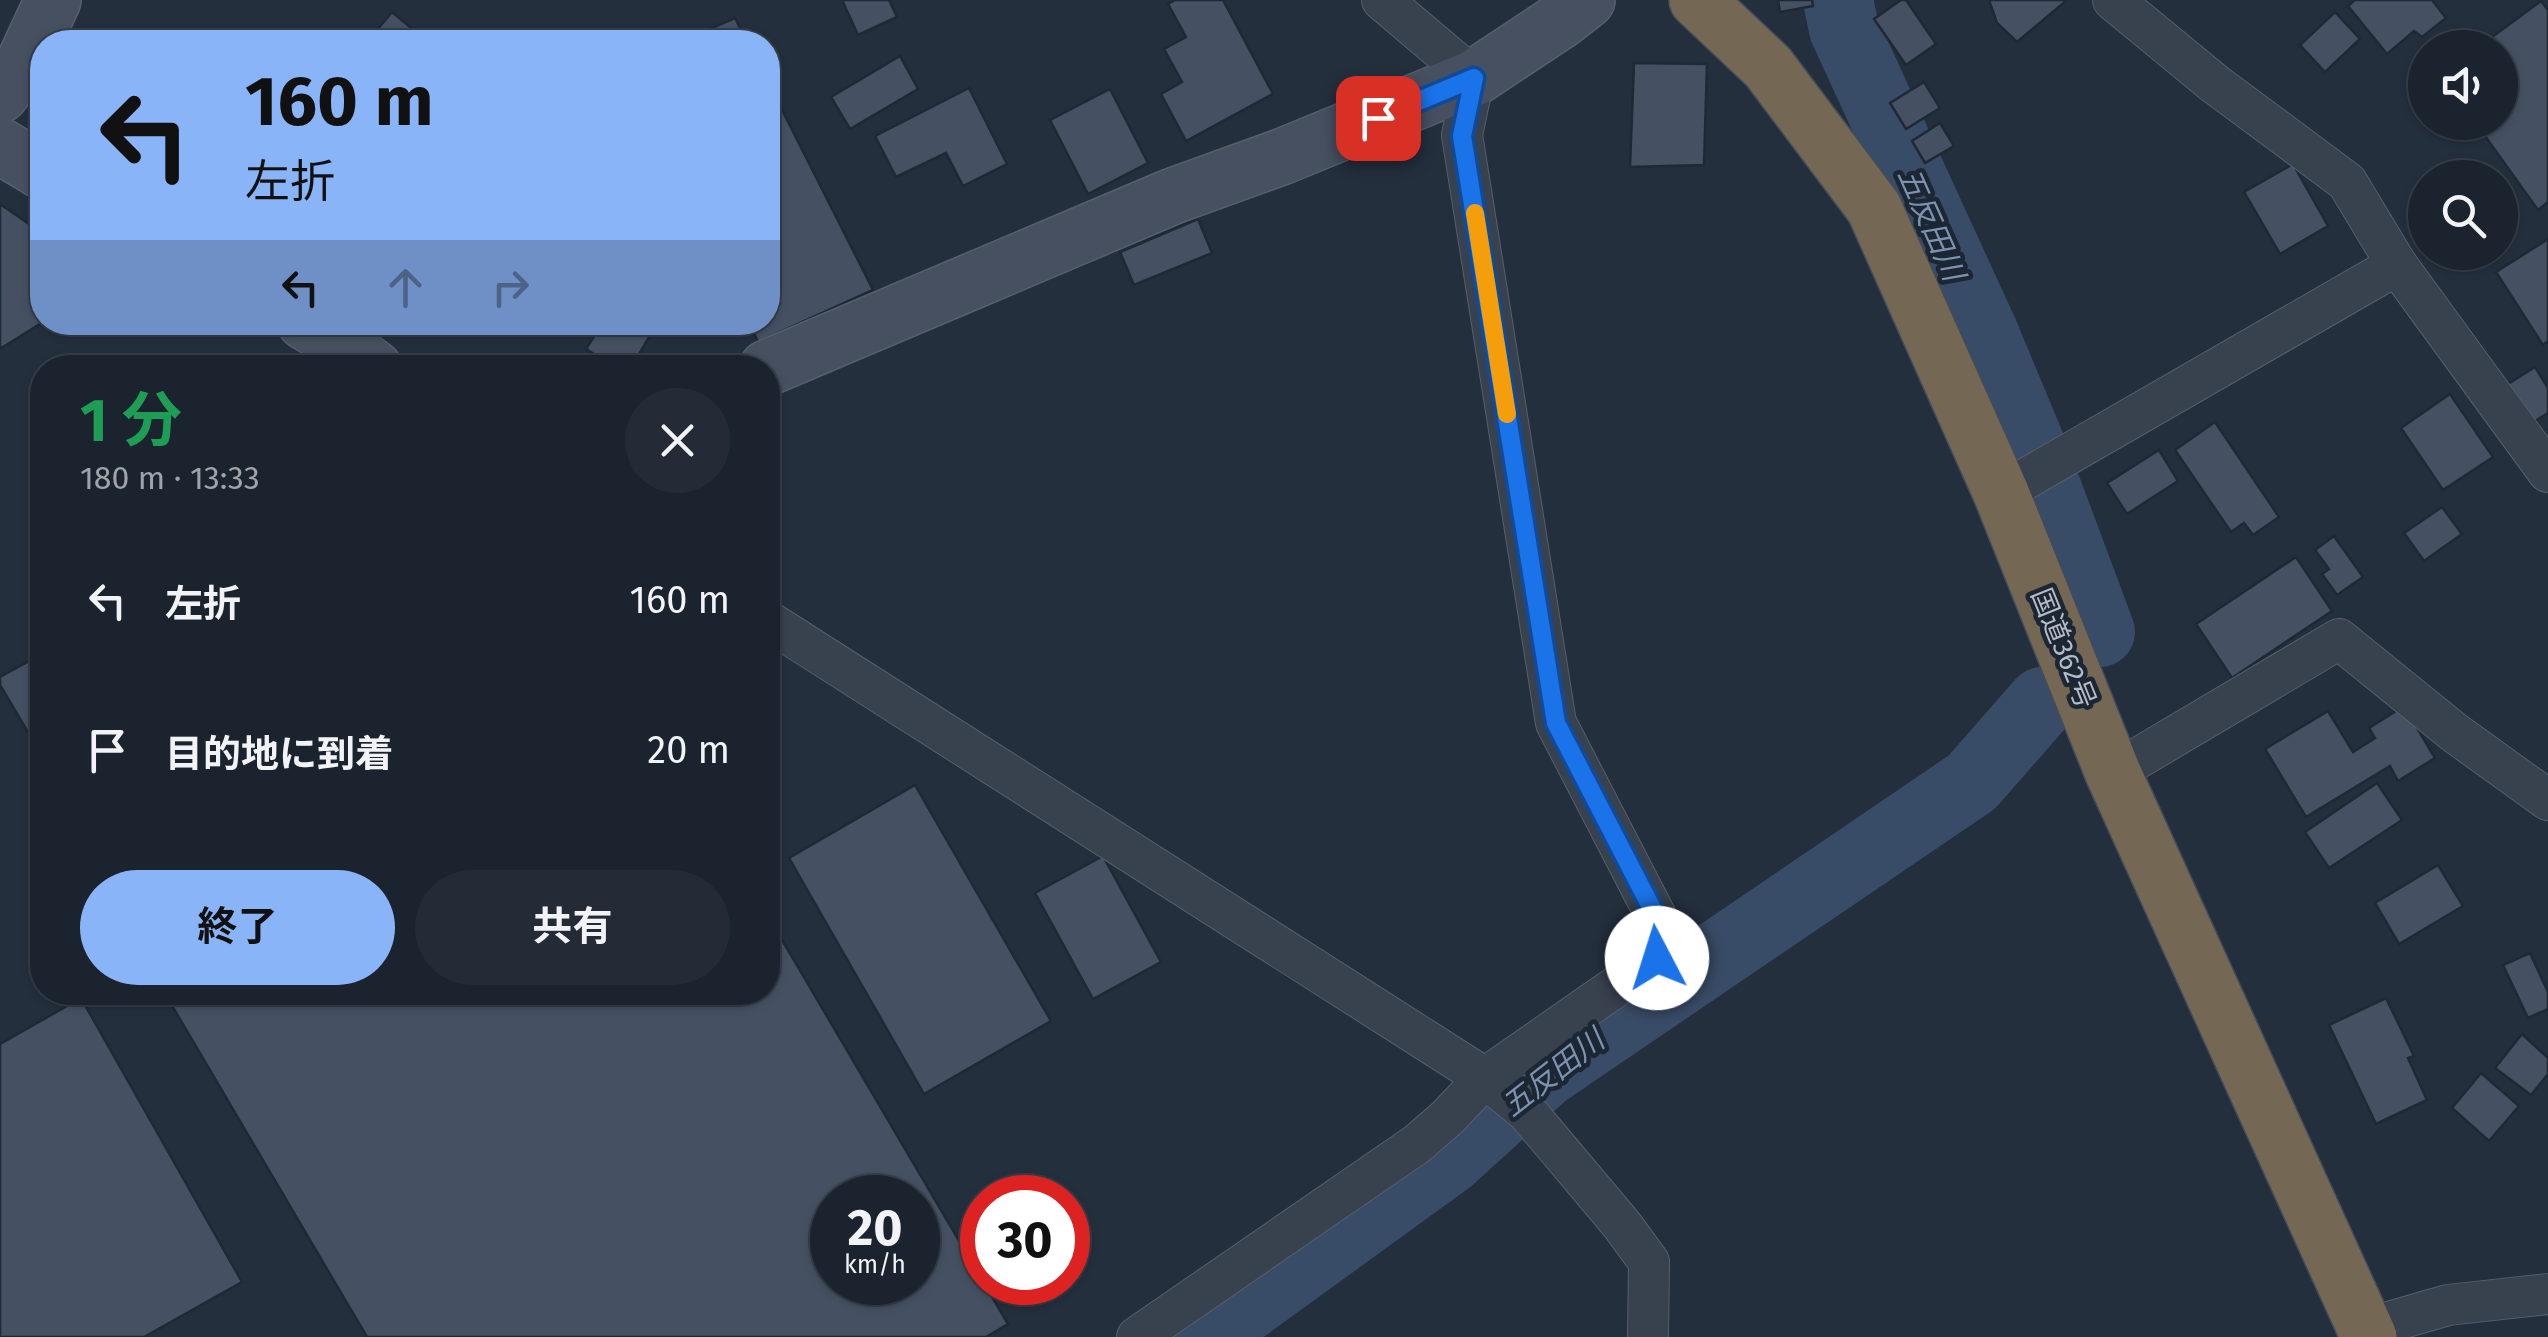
<!DOCTYPE html>
<html lang="ja">
<meta charset="utf-8">
<style>
body{margin:0;font-family:"Fira Sans","Noto Sans JP",sans-serif;background:#242b36;color:#f1f3f6;height:100vh;display:flex;flex-direction:column;font-size:38px;white-space:nowrap}
*{box-sizing:border-box;margin:0}
p{font-size:32px;color:#a0a4aa}
.icon{flex:none;width:55px;height:55px;fill:none;stroke:currentColor;stroke-width:2;stroke-linecap:round;stroke-linejoin:round}
.map{position:relative;flex:1;overflow:hidden}
.side{position:absolute;left:30px;top:355px;width:750px;height:650px;display:flex;flex-direction:column;background:#1b232e;border-radius:40px;box-shadow:0 2px 8px #0004,0 0 0 2px #39404a}
.side>*{flex:none}
.top-card{position:absolute;left:30px;top:30px;width:750px;height:305px;border-radius:40px;box-shadow:0 2px 8px #0004,0 0 0 2px #39404a;background:#8ab4f8;color:#111;overflow:hidden}
.tools{position:absolute;left:2408px;top:30px;display:grid;gap:20px}
.tools a{display:grid;place-items:center;width:110px;height:110px;border-radius:50%;background:#1b232e;box-shadow:0 2px 8px #0004,0 0 0 2px #39404a;font-size:50px}
.speed{position:absolute;left:810px;top:1175px;display:flex;gap:20px;font-size:50px;font-weight:700;text-align:center}
.speed>*{display:grid;place-content:center;width:130px;height:130px;border-radius:50%;background:#1b232e;box-shadow:0 2px 8px #0004,0 0 0 2px #39404a;line-height:1}
.speed small{font-size:25px;font-weight:400}
.speed .limit{border:15px solid #d22;background:#fff;color:#111}
.pin{position:absolute;display:grid;place-items:center;width:85px;height:85px;color:#fff;margin:-42px;border-radius:20px;box-shadow:0 5px 15px #0006}
.me{position:absolute;width:110px;margin:-55px;rotate:355deg;stroke-linejoin:round;filter:drop-shadow(0 0 8px #0008)}
.turn{display:flex;align-items:center;gap:35px;height:210px;padding:0 50px;font-size:45px}
.turn .icon{width:130px;height:130px;stroke-width:2.5}
.turn b{display:block;font-size:70px;line-height:85px}
.lanes{display:flex;align-items:center;height:95px;padding:0 50px;background:#0003;justify-content:center;gap:50px;direction:ltr}
.lanes .off{opacity:.35}
.round{display:grid;place-items:center;flex:none;width:105px;height:105px;border-radius:52px;background:#242b36}
.summary{display:flex;align-items:center;justify-content:space-between;height:170px;padding:0 50px}
h1{font-size:60px;font-weight:700;line-height:75px;color:#1e9e55}
.primary-button{display:flex;gap:20px;margin-top:auto;padding:20px 50px}
.primary-button a{flex:1;height:115px;border-radius:60px;background:#8ab4f8;color:#111;font-size:40px;font-weight:700;line-height:115px;text-align:center}
.primary-button a+a{background:#242b36;color:#f1f3f6}
ul{padding:0;list-style:none}
li{display:flex;align-items:center;gap:30px;height:150px;padding:0 50px}
li div{flex:1}
li b{display:block;font-size:38px}
li em{font-style:normal}
.map>svg:first-child{display:block}
.lines{fill:none;stroke-linecap:round;stroke-linejoin:round}
.river{stroke:#394c67;stroke-width:70}
.building{fill:#455162;stroke:#1f2835;stroke-width:2.5;fill-rule:evenodd}
.street-casing{stroke:#565f6c;stroke-width:42}
.secondary-casing{stroke:#565f6c;stroke-width:58}
.highway-casing{stroke:#434c59;stroke-width:58}
.street{stroke:#38414e;stroke-width:40}
.secondary{stroke:#465061;stroke-width:55}
.highway{stroke:#746855;stroke-width:55}
.route-casing{stroke:#114b97;stroke-width:25}
.route{stroke:#1a73e8;stroke-width:18}
.slow{stroke:#f59e0b;stroke-width:18}
.labels{text-anchor:middle;stroke-width:9;stroke-linejoin:round;paint-order:stroke}
.street-label{font-size:28px;fill:#b4bcc9;stroke:#1d2633}
.water-label{font-size:30px;font-style:italic;fill:#7c92b1;stroke:#1d2633}
</style>
<div class="map">
<svg width="2548" height="1337" viewBox="0 0 2548 1337">
<rect width="100%" height="100%" fill="#242f3e"/>
<g class="lines">
<g class="river">
<path d="M1838,0L1844,29L1983,332L2030,445"/>
<path d="M2047,490L2100,632"/>
<path d="M1204,1337L1448,1160L1544,1073L1972,782L2042,702"/>
</g>
</g>
<g class="building">
<path d="M842,0H889L897,17L858,35Z"/>
<path d="M1175,0H1223L1273,94L1186,141L1161,94L1182,82L1164,49L1186,37L1168,4Z"/>
<path d="M1778,0H1812L1813,6L1780,12Z"/>
<path d="M1901,0H1906L1936,44L1906,65L1874,19Z"/>
<path d="M1989,0H2067L2017,42L1997,23Z"/>
<path d="M2355,0H2432L2446,18L2422,37L2414,31L2387,54L2348,6Z"/>
<path d="M2541,1L2548,10V202L2538,210L2475,122H2500V48H2477Z"/>
<path d="M392,12L428,42H367Z"/>
<path d="M2335,12L2360,39L2325,72L2300,45Z"/>
<path d="M735,18L747,42H679Z"/>
<path d="M900,56L918,89L850,129L831,97Z"/>
<path d="M1634,63L1707,64L1704,165L1630,167Z"/>
<path d="M768,82L873,290L758,342L749,322H768Z"/>
<path d="M1924,82L1940,108L1906,129L1890,103Z"/>
<path d="M969,88L1007,164L963,186L946,153L896,177L875,136Z"/>
<path d="M1110,89L1148,163L1088,194L1050,120Z"/>
<path d="M1940,123L1954,146L1925,163L1912,141Z"/>
<path d="M2293,164L2328,226L2280,254L2244,192Z"/>
<path d="M0,204L42,233L43,322L0,349Z"/>
<path d="M1198,219L1212,253L1134,285L1120,252Z"/>
<path d="M2548,239V341L2543,345L2496,272Z"/>
<path d="M603,322H658L631,368H617L586,349Z"/>
<path d="M2535,367L2548,388V413L2532,423L2508,384Z"/>
<path d="M2450,394L2493,457L2443,490L2401,428Z"/>
<path d="M2215,422L2279,517L2253,535L2244,523L2231,532L2175,450Z"/>
<path d="M2159,450L2178,481L2127,514L2107,483Z"/>
<path d="M2442,507L2462,534L2424,561L2404,533Z"/>
<path d="M2334,536L2363,577L2337,595L2322,574L2329,569L2315,550Z"/>
<path d="M2296,557L2332,611L2232,678L2196,624Z"/>
<path d="M42,654V756L0,685V677Z"/>
<path d="M2404,706L2435,758L2398,781L2390,766L2306,817L2265,749L2328,711L2353,752L2375,738L2369,728Z"/>
<path d="M2377,783L2402,820L2329,868L2305,832Z"/>
<path d="M915,785L1051,1021L924,1094L789,858Z"/>
<path d="M1103,856L1161,962L1093,999L1035,893Z"/>
<path d="M2438,865L2463,906L2399,944L2375,903Z"/>
<path d="M768,916L1008,1324L986,1337H367L164,992H768ZM832,1198H918V1282H832Z"/>
<path d="M2530,953L2548,992V1009L2528,1018L2503,965Z"/>
<path d="M81,998L242,1282L144,1337H0V1044Z"/>
<path d="M2386,998L2414,1056L2408,1058L2427,1100L2376,1124L2329,1025Z"/>
<path d="M2522,1034L2548,1058V1074L2531,1095L2495,1068Z"/>
<path d="M2481,1073L2519,1106L2489,1141L2452,1108Z"/>
</g>
<g class="lines">
<g class="street-casing">
<g id="street">
<path d="M2113,0L2215,84L2347,182L2397,265L2548,472"/>
<path d="M2001,493L2397,265"/>
<path d="M768,621L1485,1078L1527,1112L1622,1225L1649,1262L1648,1337"/>
<path d="M2113,773L2339,639L2455,733L2548,800"/>
<path d="M2365,1329L2448,1305L2548,1294"/>
<path d="M1137,1337L1417,1144L1448,1117L1485,1078L1657,958L1662,928L1556,723L1462,135L1474,78L1382,0"/>
</g>
</g>
<g class="secondary-casing">
<g id="secondary">
<path d="M0,95L22,67L53,0"/>
<path d="M0,146L42,171"/>
<path d="M305,322L340,343L374,368"/>
<path d="M767,368L1173,196L1281,157L1474,78L1560,21L1587,0"/>
</g>
</g>
<g class="highway-casing">
<path id="highway" d="M1697,0L1768,67L1874,208L2001,493L2113,773L2369,1337"/>
</g>
<use href="#street" class="street"/>
<use href="#secondary" class="secondary"/>
<use href="#highway" class="highway"/>
</g>
<g class="lines">
<g class="route-casing">
<path id="route" d="M1378,118L1474,78L1462,136L1556,723L1662,928L1657,958"/>
</g>
<use href="#route" class="route"/>
<path class="slow" d="M1475,213L1507,414"/>
</g>
<g class="labels">
<g class="street-label">
<text transform="translate(2064 648) rotate(68)" y="10">国道362号</text>
</g>
<g class="water-label">
<text transform="translate(1931 224) rotate(66)" y="10">五反田川</text>
<text transform="translate(1553 1073) rotate(-38)" y="10">五反田川</text>
</g>
</g>
</svg>
<div class="tools">
<a><svg class="icon" aria-label="sound" viewBox="0 0 24 24"><path d="M4 9h4l5-4v14l-5-4H4zM17 9q2 3 0 6"/></svg></a>
<a><svg class="icon" aria-label="search" viewBox="0 0 24 24"><circle cx="10" cy="10" r="6"/><path d="M15 15l6 6"/></svg></a>
</div>
<div class="speed"><div>20<small>km/h</small></div><div class="limit">30</div></div>
<div class="pin" style="left:1378px;top:118px;background:#d93025"><svg class="icon" aria-label="arrive" viewBox="0 0 24 24"><path d="M6 21V4h12l-3 4 3 4H6"/></svg></div>
<svg class="me" style="left:1657px;top:958px" viewBox="-20 -20 40 40"><circle r="19" fill="#fff"/><path d="M0-13L10 11 0 6-10 11z" fill="#1a73e8"/></svg>
<div class="top-card">
<div class="turn"><svg class="icon" aria-label="left" viewBox="0 0 24 24"><path d="M17 20v-9H6M10 6l-5 5 5 5"/></svg><div><b>160 m</b>左折</div></div>
<div class="lanes"><svg class="icon" aria-label="left" viewBox="0 0 24 24"><path d="M17 20v-9H6M10 6l-5 5 5 5"/></svg><svg class="icon off" aria-label="ahead" viewBox="0 0 24 24"><path d="M12 20V5M6 11l6-6 6 6"/></svg><svg class="icon off" aria-label="right" viewBox="0 0 24 24"><path d="M7 20v-9h11M14 6l5 5-5 5"/></svg></div>
</div>
<section class="side">
<div class="summary"><div><h1>1 分</h1><p>180 m · 13:33</p></div><a class="round"><svg class="icon" aria-label="close" viewBox="0 0 24 24"><path d="M6 6l12 12M18 6L6 18"/></svg></a></div>
<ul>
<li><svg class="icon" aria-label="left" viewBox="0 0 24 24"><path d="M17 20v-9H6M10 6l-5 5 5 5"/></svg><div><b>左折</b></div><em>160 m</em></li>
<li><svg class="icon" aria-label="arrive" viewBox="0 0 24 24"><path d="M6 21V4h12l-3 4 3 4H6"/></svg><div><b>目的地に到着</b></div><em>20 m</em></li>
</ul>
<div class="primary-button"><a>終了</a><a>共有</a></div>
</section>
</div>
